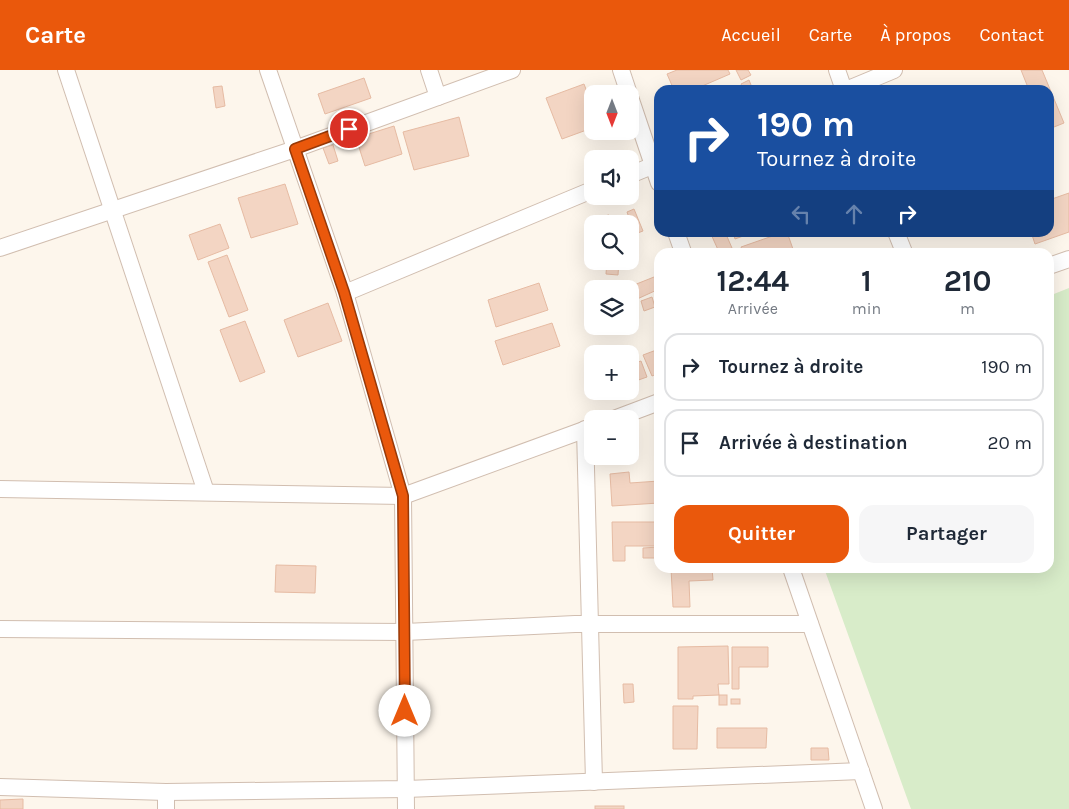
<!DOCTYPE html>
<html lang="fr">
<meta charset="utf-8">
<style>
body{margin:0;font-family:Karla,sans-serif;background:#f6f6f7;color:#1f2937;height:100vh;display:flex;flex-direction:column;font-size:19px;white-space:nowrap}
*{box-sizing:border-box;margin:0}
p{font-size:16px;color:#747a83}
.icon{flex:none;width:28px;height:28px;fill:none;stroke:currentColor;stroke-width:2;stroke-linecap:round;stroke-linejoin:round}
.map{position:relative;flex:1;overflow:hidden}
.sheet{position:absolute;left:654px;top:178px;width:400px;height:325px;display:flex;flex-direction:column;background:#fff;border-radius:15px;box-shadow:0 5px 20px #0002}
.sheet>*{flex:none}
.banner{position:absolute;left:654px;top:15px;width:400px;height:152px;border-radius:15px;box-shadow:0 5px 20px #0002;background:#1a4fa0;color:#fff;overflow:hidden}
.needle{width:32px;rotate:180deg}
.controls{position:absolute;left:584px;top:15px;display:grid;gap:10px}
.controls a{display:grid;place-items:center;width:55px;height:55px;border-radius:10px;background:#fff;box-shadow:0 5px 20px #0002;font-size:25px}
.pin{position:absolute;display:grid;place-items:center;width:42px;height:42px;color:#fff;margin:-21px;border:2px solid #fff;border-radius:50%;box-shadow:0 1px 5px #0007}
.me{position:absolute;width:55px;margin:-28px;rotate:0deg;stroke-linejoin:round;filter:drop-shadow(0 0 4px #0008)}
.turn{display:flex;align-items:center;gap:18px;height:105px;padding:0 20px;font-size:22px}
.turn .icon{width:65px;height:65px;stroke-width:2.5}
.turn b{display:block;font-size:35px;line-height:42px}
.lanes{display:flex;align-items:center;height:48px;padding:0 20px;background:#0003;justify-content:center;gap:25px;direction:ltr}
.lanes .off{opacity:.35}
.eta{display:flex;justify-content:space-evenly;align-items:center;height:85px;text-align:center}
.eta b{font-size:30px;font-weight:700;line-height:35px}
.action{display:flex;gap:10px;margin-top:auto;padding:10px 20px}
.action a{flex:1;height:58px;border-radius:15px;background:#ea580c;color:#fff;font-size:20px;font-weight:700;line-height:58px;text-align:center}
.action a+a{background:#f6f6f7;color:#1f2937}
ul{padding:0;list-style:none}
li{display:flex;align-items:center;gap:15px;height:68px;margin:0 10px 8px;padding:0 10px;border:2px solid #e0e1e3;border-radius:15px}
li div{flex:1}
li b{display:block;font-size:19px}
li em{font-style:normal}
header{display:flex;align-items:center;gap:30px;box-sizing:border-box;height:70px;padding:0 25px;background:#ea580c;color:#fff}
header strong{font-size:24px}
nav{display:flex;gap:28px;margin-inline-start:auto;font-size:18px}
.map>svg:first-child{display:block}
.green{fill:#d8ecc9}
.building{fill:#f3d5c3;stroke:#e6bba3}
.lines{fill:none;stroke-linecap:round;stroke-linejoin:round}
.minor-casing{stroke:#d1beb0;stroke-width:18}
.minor{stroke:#fff;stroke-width:16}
.route-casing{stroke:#983908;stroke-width:12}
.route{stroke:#ea580c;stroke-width:9}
</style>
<header>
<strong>Carte</strong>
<nav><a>Accueil</a><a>Carte</a><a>À propos</a><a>Contact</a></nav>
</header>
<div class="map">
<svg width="1069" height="739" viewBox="0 0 1069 739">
<rect width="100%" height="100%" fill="#fdf6ec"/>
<path class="green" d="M1069,218V739H911L824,498H1049V226Z"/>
<g class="building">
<path d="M677,0H728L730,4L693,20H674L667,4Z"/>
<path d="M736,0H748L751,5L741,10Z"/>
<path d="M1021,0H1042L1064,53L1049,59V20H1029Z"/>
<path d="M364,8L371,28L325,44L318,24Z"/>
<path d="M749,10L753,20H744L741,14Z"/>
<path d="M584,14L592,35V58L562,69L546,28Z"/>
<path d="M222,16L225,36L216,38L213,17Z"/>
<path d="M459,47L469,86L414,100L403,62Z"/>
<path d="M394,56L402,84L365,96L356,68Z"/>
<path d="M333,75L338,91L329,94L323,78Z"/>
<path d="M285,114L298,154L251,168L238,128Z"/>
<path d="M1069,123V162L1035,174L1031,162H1049V130Z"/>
<path d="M634,139L643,161L635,164L627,142Z"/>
<path d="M609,145L610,154H600L599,147Z"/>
<path d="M623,147L625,154H616L615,150Z"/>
<path d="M595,152V154H592V165H590L589,153Z"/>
<path d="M220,154L229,178L198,190L189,165Z"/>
<path d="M710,162H725L732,178L719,182Z"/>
<path d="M733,162H754L735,169Z"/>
<path d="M784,162H787L794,182H743L741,177Z"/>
<path d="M227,185L248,240L229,247L208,192Z"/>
<path d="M607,191H619L618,205L606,204Z"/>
<path d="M659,205V219L635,230L629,217Z"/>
<path d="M539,213L548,240L496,257L488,230Z"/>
<path d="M652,227L655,237L644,241L641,231Z"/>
<path d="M328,233L342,271L298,287L284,250Z"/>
<path d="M245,251L265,302L240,312L220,260Z"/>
<path d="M552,253L560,276L503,295L495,271Z"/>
<path d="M659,279V303L652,306L643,285Z"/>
<path d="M641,291L647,307L630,313V295Z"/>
<rect x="602" y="386" width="11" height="8"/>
<path d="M629,402L630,413L659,411V433L612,436L610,404Z"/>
<path d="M612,452H657V476H625V491H613Z"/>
<path d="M659,477V488H643V478Z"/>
<path d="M276,495L316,496L315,523L275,522Z"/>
<path d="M671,498H712L713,510L689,511L690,537H673Z"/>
<path d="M728,576L729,614H718L719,625L693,626V629H678V577Z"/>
<path d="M732,577H768V597H739V619H732Z"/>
<path d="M623,614H633L634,632L624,633Z"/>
<rect x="719" y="625" width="8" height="10"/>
<rect x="731" y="629" width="9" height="5"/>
<path d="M673,636H698L697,679H673Z"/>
<path d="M717,658H767L766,678H717Z"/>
<path d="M811,678H828L829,690H811Z"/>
<path d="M23,729V739H0V730Z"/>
<rect x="595" y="736" width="29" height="3"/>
</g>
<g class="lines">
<g class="minor-casing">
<g id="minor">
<path d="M66,0L206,422"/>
<path d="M268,0L345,223L403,426L406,739"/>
<path d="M429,0L438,27"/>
<path d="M621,0L629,24"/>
<path d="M837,0L844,20"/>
<path d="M846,20L894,0"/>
<path d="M630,27L659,113"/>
<path d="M630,105L659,93"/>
<path d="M676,162L683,182"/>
<path d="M896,162L904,182"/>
<path d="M0,178L295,79L512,0"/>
<path d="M1049,196L1069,189"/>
<path d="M345,223L592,120"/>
<path d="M614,349L659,332"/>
<path d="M585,359L594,712"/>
<path d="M0,419L403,426L592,357"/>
<path d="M791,498L874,739"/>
<path d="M0,559L405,562L575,554H810"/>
<path d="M0,717L166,722L406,719L861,701"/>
<path d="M166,739V722"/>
</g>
</g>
<use href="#minor" class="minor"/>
</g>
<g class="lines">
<g class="route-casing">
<path id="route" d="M349,59L295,79L344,222L403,426L405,641"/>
</g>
<use href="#route" class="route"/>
</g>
</svg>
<div class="controls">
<a><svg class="needle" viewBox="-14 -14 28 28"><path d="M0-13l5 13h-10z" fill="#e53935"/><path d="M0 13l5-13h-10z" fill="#747a83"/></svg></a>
<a><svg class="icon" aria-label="sound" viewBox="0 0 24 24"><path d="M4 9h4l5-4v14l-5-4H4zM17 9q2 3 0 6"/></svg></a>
<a><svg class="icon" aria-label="search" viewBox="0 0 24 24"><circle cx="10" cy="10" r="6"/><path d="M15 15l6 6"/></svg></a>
<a><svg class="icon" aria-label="layers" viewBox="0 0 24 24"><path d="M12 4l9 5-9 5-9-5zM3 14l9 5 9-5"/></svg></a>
<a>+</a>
<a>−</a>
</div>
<div class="pin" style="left:349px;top:59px;background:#d93025"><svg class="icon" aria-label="arrive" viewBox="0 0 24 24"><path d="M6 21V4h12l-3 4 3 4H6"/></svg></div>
<svg class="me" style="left:405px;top:641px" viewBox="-20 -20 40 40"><circle r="19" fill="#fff"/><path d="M0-13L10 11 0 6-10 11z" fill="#ea580c"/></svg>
<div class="banner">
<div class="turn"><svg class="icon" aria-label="right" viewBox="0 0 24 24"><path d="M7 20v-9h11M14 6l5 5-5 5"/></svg><div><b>190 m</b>Tournez à droite</div></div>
<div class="lanes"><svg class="icon off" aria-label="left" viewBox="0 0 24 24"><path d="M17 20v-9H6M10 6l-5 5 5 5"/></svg><svg class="icon off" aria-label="ahead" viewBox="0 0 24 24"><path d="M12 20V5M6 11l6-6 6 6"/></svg><svg class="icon" aria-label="right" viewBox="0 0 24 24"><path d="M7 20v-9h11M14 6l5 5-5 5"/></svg></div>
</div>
<section class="sheet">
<div class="eta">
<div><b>12:44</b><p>Arrivée</p></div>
<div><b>1</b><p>min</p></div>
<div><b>210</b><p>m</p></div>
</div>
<ul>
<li><svg class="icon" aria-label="right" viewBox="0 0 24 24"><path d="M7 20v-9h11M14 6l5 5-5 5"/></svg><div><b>Tournez à droite</b></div><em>190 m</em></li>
<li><svg class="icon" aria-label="arrive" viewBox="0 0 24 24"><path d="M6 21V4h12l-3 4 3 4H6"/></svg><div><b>Arrivée à destination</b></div><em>20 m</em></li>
</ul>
<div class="action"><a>Quitter</a><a>Partager</a></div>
</section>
</div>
